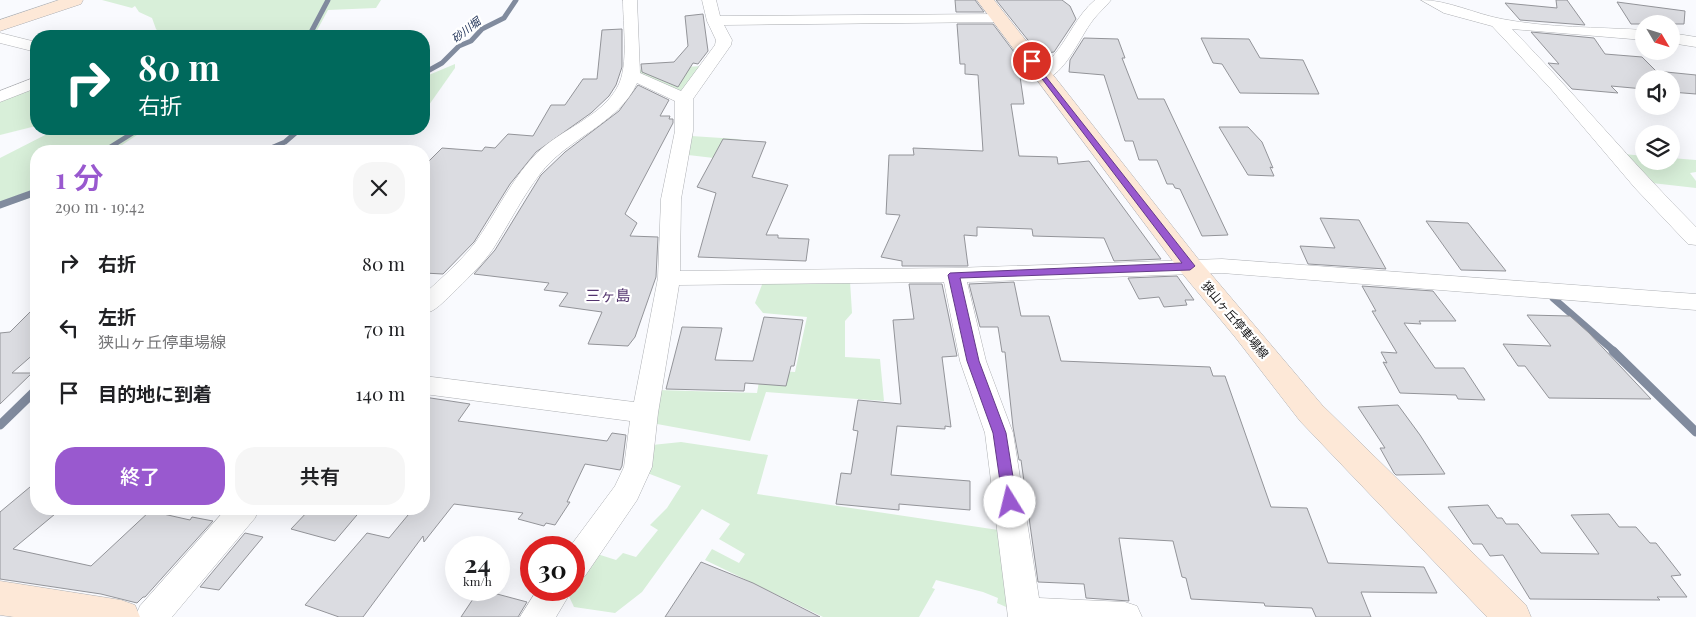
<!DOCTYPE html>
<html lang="ja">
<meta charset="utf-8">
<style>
body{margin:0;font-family:"Playfair Display","Noto Sans JP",serif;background:#f6f6f6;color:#202124;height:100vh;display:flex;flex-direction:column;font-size:19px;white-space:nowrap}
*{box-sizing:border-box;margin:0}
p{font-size:16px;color:#757577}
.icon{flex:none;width:28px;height:28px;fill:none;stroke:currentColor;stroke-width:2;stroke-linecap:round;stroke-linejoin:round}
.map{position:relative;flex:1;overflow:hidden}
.panel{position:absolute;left:30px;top:145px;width:400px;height:370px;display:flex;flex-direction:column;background:#fff;border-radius:20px;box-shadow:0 5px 20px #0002}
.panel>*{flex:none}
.guide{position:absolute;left:30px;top:30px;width:400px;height:105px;border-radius:20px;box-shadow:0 5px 20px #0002;background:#00695c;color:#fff;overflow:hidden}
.needle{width:32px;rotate:128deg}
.fabs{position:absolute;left:1635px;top:15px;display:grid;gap:10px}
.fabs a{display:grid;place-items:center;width:45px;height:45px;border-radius:50%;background:#fff;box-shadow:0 5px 20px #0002;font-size:25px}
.speed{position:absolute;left:445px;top:536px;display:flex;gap:10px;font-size:25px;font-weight:700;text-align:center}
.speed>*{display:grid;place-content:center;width:65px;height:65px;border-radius:50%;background:#fff;box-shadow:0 5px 20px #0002;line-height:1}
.speed small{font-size:12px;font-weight:400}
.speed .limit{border:8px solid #d22;background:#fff;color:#111}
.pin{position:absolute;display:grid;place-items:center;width:42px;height:42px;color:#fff;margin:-21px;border:2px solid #fff;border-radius:50%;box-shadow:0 1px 5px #0007}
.me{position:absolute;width:55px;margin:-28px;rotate:351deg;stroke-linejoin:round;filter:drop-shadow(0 0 4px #0008)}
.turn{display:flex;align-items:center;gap:18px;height:105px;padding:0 25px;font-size:22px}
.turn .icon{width:65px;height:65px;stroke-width:2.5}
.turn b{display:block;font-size:35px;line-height:42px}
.round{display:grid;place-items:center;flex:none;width:52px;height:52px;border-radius:20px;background:#f6f6f6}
.head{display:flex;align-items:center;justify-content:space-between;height:85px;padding:0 25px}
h1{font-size:30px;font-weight:600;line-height:38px;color:#9959cf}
.action{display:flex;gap:10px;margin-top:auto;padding:10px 25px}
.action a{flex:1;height:58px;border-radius:20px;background:#9959cf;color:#fff;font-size:20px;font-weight:600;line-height:58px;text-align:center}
.action a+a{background:#f6f6f6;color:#202124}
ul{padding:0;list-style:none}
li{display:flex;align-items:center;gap:15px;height:65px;padding:0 25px}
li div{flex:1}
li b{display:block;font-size:19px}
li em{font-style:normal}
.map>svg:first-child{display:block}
.green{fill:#d8efd9}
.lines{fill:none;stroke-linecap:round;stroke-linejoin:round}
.stream-far2{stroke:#818b9e;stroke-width:5}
.stream-far1{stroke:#818b9e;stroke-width:7}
.stream{stroke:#818b9e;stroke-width:9}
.building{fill:#dbdce1;stroke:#939499}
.street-casing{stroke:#aeb0b4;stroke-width:1}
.secondary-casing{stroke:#aeb0b4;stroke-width:1}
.street{fill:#fff;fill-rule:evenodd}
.secondary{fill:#fde8d7;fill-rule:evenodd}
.route{fill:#9959cf;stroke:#633a87}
.labels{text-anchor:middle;stroke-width:4.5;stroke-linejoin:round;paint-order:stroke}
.far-water-label{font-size:11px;font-style:italic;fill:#213359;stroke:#fff}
.street-label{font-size:12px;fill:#111113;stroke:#fff}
.quarter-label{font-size:15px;fill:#53346e;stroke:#fff}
</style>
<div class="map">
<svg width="1696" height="617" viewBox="0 0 1696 617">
<rect width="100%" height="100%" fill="#f9fafe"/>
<g class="green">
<path d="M102,0H381L376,8L328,10L314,36H162L156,29L152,18L139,12L135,6L132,8Z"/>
<path d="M455,64V68L424,112V77Z"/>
<path d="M702,66L684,92L675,93L635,74L636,70Z"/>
<path d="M36,84V126L0,135V99Z"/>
<path d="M52,129H146L113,151H36V196L0,208V158L47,134Z"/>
<path d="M691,136L737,139L742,140L731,160L688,155Z"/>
<path d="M1624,154L1644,156V161H1671V158L1696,160V172L1690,173L1696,181V188L1652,183Z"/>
<path d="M850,281L852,313L845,321V357L880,359L884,401L766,392L750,441L657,424L658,390L757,393L761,370L795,372L807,317L763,313L755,303L763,282Z"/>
<path d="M681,442L768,455L757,494L1005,531L1013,610L997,603L998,598L983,592L936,580L932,588L935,589L919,617H823L705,560L712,549L739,563L745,554L719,539L730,524L702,509L642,592L615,613L574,607L566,590H574V579L591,552L616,560L623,553L636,557L658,530L650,525L667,508L681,486L642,471L652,445Z"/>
</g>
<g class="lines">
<g class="stream-far2">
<path d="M309,36L328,0"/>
<path d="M424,73L442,63L459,46L471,41L482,29L504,18L516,0"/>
<path d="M104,151L139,129"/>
<path d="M264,151L285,142L300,129"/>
</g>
<g class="stream-far1">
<path d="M0,205L36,192"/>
<path d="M1553,298L1615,352"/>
</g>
<g class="stream">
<path d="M1613,351L1696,432"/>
<path d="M0,425L36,390"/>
</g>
</g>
<g class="building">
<path d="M955,0H975L984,12H956Z"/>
<path d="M996,0H1062L1070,6L1076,19L1054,52L1039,54Z"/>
<path d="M1556,0H1567L1585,25L1520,20L1505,3L1557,8Z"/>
<path d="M1617,2L1685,11L1684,24H1631Z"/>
<path d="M703,14L708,51L698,64L693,63L678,87L642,72L641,64L674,62L688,46L685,16Z"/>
<path d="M957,24H993L1017,56L1024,104H1011L1019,156L1057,157L1058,164L1089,161L1161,259L1114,261L1104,238L1033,236L1032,229L977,227V236L964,235L968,266H902V261L881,257L900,215L886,214L889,155H914L913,148L983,151L978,75L965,74V64H960Z"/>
<path d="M622,29V67L616,85L609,96L591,113L536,152L510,184L474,242L443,274L424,273V166L442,148L482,151L485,147L495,148L508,134L533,136L551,105H565L583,79H597L602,30Z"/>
<path d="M1531,32L1594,38L1605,54L1642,57L1656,71L1696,75V94L1671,92V79H1644V89L1611,86L1618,93L1572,89L1548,63L1559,64Z"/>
<path d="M1084,38L1118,39L1125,58H1122L1138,99H1164L1228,235L1202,236L1180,189L1175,188L1173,184H1167L1157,160H1139L1133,141H1125L1104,75L1069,72L1070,60Z"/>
<path d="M1201,38L1249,39L1260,58L1303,60L1319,94L1240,93L1222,64L1213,63Z"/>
<path d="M638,85L669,100L660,116H670L669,119H673V123L625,214L637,223L630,236L658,237L656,277L635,337L628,346L588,344L602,312L559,306L568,293L544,290L549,283L474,274L495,250L541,175L565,152L619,111Z"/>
<path d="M1219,127H1248L1262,142L1273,168L1270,167L1274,176L1248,175Z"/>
<path d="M723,139L766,142L752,177L788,185L766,235H778V238L809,239L806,261L698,257L716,193L697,187Z"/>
<path d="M1320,218L1359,220L1386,269L1308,264L1300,246L1335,248Z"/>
<path d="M1426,221L1468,223L1506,271L1461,270Z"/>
<path d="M1177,276L1194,300H1185L1187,305L1164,307L1159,297L1139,299L1128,278Z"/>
<path d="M1014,282L1021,316H1049L1061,361L1210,367L1213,376H1225L1271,507L1307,508L1328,563L1424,567L1437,593L1361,592L1371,617H1316L1312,608L1265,606L1264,603L1191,599L1186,578L1182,577L1173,541L1119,538L1129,601L1086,598L1084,584L1038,582L1021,460H1019L1013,427L1005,352H1002L998,327H980L969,284Z"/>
<path d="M909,284H942L957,356L942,357L951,427L945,426V429L897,426L891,475L970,481V510L899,504V510L836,504L841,473L851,474L858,431L853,430L858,400L901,404L893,320L914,319Z"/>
<path d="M1362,286L1433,291L1456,321H1419L1421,324L1404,323L1435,368H1464L1485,400L1458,399L1456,395L1400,393L1383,362L1387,363L1381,352L1397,353L1372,311H1376Z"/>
<path d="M36,306V352L12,373H32L0,404V333L10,332Z"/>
<path d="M1527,315L1570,316L1589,333L1651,399L1549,398L1525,366H1518L1503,344L1551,346Z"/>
<path d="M764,317L803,320L794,366H791L786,386L745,383L744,391L666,389L682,327L722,328L715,360L753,361Z"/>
<path d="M424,397L470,404L458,421L607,441L612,433L626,435L622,466L620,470L585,464L567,502H570L555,525L546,523L544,526L518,519L523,513L454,504L424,542L423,536L363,617H339L305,605L367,533L389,538L413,509H424Z"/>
<path d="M1398,405L1420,435L1445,474L1396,475L1394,473L1380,448H1385L1358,407Z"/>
<path d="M36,482V509H61L13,549L91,566L150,511L190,520L192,517L213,521L145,597H143L137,603L101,594L0,579V512Z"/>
<path d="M1488,505L1497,518H1502L1506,524H1518L1541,553L1599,554L1571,515L1609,514L1619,527H1636L1650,543H1656L1681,575L1671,576L1687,597H1657L1660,600L1530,599L1503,555L1490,556L1482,544H1473L1448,507Z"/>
<path d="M310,509H362L335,541L291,529Z"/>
<path d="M245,533L263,537L219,590L200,587Z"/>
<path d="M701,562L753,583L820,617H665Z"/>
<path d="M479,590H482L527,602L518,617H461Z"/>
</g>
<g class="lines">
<g class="street-casing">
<g id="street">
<path d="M623,0H637L640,73L681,91L715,45L716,40L707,21L702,0H716L720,16L999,14L1006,18L999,22L724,25L732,40L731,45L693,99V131L681,199L680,271L954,268L1222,259L1696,294V310L1222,273L967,282L986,361L1013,433L1039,598L1125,602L1137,606L1142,617H1008L985,433L960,361L944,282L679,285L658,413L652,467L637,500L585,576L574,580V548H569L615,486L624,467L630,421L424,394V376L634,402L658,278L661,199L675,131V101L637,83C619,124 567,138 540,174C522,197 509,224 493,249C481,266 466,280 452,294C443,302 436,311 424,314V294C442,278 460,262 475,243C496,214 511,179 537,153C561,129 602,117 618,86C629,65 623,24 623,0Z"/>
<path d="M1095,0H1111C1106,7 1098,13 1093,20C1080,36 1061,85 1037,79L1035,75C1040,67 1049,62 1054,55C1069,37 1077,15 1095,0Z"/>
<path d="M1421,0C1448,0 1475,14 1502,19C1548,28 1597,27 1644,30V40L1512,29C1575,94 1632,163 1696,227V245L1688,244L1635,188L1551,89L1492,26L1444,13Z"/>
<path d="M0,33L36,42V52L0,43Z"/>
<path d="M1671,33L1696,37V47L1671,43Z"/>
<path d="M36,77V88L0,102V91Z"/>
<path d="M226,509H259L255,518L172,617H135L140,606Z"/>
<path d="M537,590H572L556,617H520Z"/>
</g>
</g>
<g class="secondary-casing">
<g id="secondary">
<path d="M59,0H83L81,4L0,31V20Z"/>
<path d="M977,0H994L1199,260L1322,405L1526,605L1531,617H1487L1300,421L1235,337L1181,272Z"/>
<path d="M0,581L121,600L135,605L140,617H14L0,615Z"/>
</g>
</g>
<use href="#street" class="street"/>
<use href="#secondary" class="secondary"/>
</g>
<path class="route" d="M1032,59L1195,266L1190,270L960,278L979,361L1006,433L1017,502L1015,506H1005L1003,502L993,433L967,361L948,275L950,273L1182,263L1030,63L1028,61Z"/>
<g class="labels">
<g class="far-water-label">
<text transform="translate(466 30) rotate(-38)" y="4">砂川堀</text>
</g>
<g class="street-label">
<text transform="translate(1235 320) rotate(50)" y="4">狭山ヶ丘停車場線</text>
</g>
<g class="quarter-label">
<text x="608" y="301">三ヶ島</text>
</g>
</g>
</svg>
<div class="fabs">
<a><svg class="needle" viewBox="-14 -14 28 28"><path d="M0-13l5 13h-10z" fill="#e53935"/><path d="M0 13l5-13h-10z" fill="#757577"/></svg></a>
<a><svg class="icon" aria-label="sound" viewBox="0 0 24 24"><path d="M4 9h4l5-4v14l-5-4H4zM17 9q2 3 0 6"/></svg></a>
<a><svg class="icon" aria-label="layers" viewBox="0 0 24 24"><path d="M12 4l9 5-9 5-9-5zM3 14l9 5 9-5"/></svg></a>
</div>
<div class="speed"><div>24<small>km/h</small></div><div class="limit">30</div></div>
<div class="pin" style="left:1032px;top:61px;background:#d93025"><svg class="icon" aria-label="arrive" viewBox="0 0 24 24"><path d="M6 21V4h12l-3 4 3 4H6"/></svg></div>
<svg class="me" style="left:1010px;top:502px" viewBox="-20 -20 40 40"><circle r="19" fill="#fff"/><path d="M0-13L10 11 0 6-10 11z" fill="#9959cf"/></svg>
<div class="guide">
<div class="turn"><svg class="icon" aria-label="right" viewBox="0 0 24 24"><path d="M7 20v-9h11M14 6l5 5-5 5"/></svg><div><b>80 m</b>右折</div></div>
</div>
<section class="panel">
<div class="head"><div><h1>1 分</h1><p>290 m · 19:42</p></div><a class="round"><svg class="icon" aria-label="close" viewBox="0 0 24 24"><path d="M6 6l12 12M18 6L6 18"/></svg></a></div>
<ul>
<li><svg class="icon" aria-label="right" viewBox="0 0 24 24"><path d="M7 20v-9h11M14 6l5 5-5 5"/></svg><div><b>右折</b></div><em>80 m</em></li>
<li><svg class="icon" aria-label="left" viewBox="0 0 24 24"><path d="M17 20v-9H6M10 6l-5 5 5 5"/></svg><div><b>左折</b><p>狭山ヶ丘停車場線</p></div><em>70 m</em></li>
<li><svg class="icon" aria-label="arrive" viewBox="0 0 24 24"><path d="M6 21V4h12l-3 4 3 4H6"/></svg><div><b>目的地に到着</b></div><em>140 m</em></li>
</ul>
<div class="action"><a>終了</a><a>共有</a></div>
</section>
</div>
